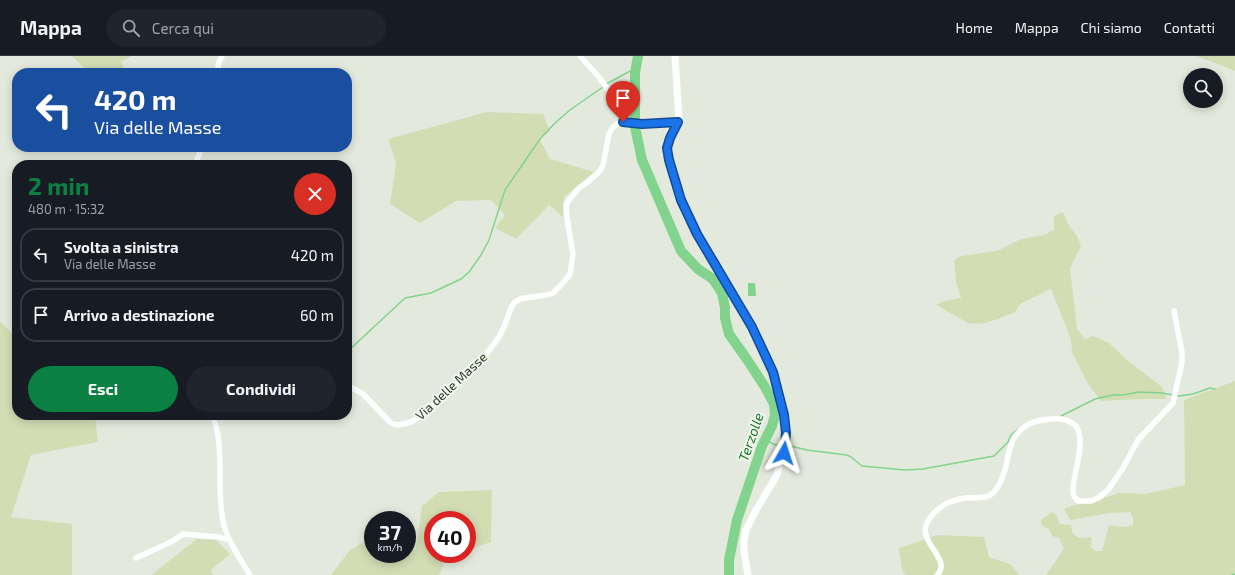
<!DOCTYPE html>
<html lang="it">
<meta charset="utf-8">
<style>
body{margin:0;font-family:"Exo 2",sans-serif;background:#20242c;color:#f1f3f6;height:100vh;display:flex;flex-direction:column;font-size:15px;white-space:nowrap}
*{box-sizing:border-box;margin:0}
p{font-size:13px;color:#9ea1a6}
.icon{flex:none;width:22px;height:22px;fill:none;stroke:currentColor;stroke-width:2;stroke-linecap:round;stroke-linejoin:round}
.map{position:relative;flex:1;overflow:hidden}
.sheet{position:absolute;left:12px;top:104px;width:340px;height:260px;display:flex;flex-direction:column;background:#171b24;border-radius:16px;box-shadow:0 2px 10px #0003}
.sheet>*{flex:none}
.guide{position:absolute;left:12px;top:12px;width:340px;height:84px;border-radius:16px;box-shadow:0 2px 10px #0003;background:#1a4fa0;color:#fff;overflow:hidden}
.fabs{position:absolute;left:1183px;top:12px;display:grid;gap:8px}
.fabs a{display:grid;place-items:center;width:40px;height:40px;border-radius:50%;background:#171b24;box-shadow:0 2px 10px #0003;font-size:20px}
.speed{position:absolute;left:364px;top:455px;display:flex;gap:8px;font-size:20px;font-weight:700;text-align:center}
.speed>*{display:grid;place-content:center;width:52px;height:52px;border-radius:50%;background:#171b24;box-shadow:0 2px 10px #0003;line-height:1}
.speed small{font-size:10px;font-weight:400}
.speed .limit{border:6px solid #d22;background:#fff;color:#111}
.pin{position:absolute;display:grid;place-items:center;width:34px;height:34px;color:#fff;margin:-41px -17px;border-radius:50% 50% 50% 0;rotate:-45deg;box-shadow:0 0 4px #0007}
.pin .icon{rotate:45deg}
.me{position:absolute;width:44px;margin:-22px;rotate:6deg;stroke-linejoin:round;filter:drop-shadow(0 0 3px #0008)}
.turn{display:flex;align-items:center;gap:14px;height:84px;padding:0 16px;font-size:18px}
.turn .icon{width:52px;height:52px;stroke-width:2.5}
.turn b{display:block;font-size:28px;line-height:34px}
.round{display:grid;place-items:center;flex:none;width:42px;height:42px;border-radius:21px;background:#20242c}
.head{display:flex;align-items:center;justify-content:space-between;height:68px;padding:0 16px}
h1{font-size:24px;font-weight:700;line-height:30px;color:#0b8043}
.primary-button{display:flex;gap:8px;margin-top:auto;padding:8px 16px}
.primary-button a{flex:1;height:46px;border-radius:24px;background:#0b8043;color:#fff;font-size:16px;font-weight:700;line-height:46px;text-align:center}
.primary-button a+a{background:#20242c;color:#f1f3f6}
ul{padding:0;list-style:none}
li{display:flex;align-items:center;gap:12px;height:54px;margin:0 8px 6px;padding:0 8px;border:2px solid #363941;border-radius:16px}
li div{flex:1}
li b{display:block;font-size:15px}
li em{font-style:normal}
header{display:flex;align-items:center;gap:24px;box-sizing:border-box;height:56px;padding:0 20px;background:#171b24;border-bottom:1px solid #363941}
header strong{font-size:19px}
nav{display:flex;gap:22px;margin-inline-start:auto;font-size:14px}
.search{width:280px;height:36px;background:#20242c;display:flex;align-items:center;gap:10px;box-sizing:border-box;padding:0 14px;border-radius:22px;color:#9ea1a6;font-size:15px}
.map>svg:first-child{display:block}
.green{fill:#d3ddb4}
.water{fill:#81d38d}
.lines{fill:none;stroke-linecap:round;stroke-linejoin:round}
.stream{stroke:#81d38d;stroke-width:1.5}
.river{stroke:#81d38d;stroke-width:10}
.minor{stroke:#fff;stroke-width:5.5}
.tertiary{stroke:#fff;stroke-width:7}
.route-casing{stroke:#114b97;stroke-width:10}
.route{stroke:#1a73e8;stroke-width:7}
.labels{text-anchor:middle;stroke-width:4;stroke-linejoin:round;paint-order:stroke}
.street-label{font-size:13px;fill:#263a1e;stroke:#f2f7ee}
.water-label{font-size:14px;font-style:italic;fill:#167825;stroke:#f2f7ee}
</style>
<header>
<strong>Mappa</strong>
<div class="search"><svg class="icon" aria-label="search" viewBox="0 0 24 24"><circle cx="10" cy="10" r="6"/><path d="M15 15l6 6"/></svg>Cerca qui</div>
<nav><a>Home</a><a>Mappa</a><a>Chi siamo</a><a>Contatti</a></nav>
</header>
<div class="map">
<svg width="1235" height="519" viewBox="0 0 1235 519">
<rect width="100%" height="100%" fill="#e3eadd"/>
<g class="green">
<path d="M72,0H132L121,6L127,17H89Z"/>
<path d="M1196,0H1235V15Z"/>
<path d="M487,56L543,58L550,75L539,82L550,103L594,116L564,141L563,161L549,149L516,183L495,172L505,159L491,144L456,145L420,167L390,148L396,107L388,83Z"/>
<path d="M1063,156L1068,168L1077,180L1081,190L1070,212L1077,273L1085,283L1093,280L1109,287L1127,304L1162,331L1166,343H1139L1101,345L1088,328L1072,296L1071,283L1051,233L1020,248L1015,256L995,264L981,268L968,267L936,249L944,245L961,242L956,226L954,204L961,200L997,195L1021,183L1044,179L1054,174V160Z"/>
<path d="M0,266L17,282V359H95L98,386L31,399L11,461L72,468V519H0Z"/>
<path d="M1235,325V519H1046L1064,493L1059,482L1052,480L1049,473L1044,471L1041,468V464L1052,456L1057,460L1060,468L1071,469L1073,478L1079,482L1092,481L1091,491L1095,495H1102L1109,469L1123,471L1133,469V462L1130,456L1111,457L1070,464L1064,453L1075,449L1095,445L1119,437L1146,438L1185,429L1184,344Z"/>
<path d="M492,434L491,486L467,494V464H433V498H440L439,500L443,509L439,519H331L350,494L373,481V498H384L386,504L403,498H407V497L416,493L422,450L439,436Z"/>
<path d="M938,479L984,481L989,501L1010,508L1020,519H905L902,514L899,492Z"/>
<path d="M197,483L216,484L230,498L211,514L213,519H151Z"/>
</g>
<path class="water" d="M748,227H755L756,240H748Z"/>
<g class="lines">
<g class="stream">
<path d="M606,28L636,12"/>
<path d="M347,296L405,242L431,237L461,223L469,216L481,199L489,184L505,134L540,83L555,67L570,54L603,31"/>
<path d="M1061,360L1095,343L1113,339H1123L1139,336L1162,337L1179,340L1193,338L1210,332L1215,333"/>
<path d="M765,384L776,389H783"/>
<path d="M786,389L807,394L847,399L851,401L862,410L905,414L923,413L994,400L1008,386L1011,379L1018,373"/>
<path d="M1232,519L1235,518"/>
</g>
<path class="river" d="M638,0L635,17V71L642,104L681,195L698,213L713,223L722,237L725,252V262L729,278L746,302L765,331L774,348L775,359L772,370L762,390L737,464L729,504V519"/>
<g class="minor">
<path d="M580,0L598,20L615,43L622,54L623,66"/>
<path d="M217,17L219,6L222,0"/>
<path d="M195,109L202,91"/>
<path d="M347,329L363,338L391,367L397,369L404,368L411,366L424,358L472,314L485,300L499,281L505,269L511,252L514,247L520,243L525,242L547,239L553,237L564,226L570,218L573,198L567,162L566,149L569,144L579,132L589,125L600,115L603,109L609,78L613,71L617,68L623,66L642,68L678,67"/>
<path d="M212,359C214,364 216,369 217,374C223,403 217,435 223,465C227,485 240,502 250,519"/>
<path d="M136,502L171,486L183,478L219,481L225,483L228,482"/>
<path d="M937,519C953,504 917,486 927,467C933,455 945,446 960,443C971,440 986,445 994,436C1000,430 1002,422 1005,414C1007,406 1010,388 1014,382C1022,369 1035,364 1050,363C1059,362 1068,363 1075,369C1086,380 1076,411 1074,425C1073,430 1072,436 1074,440C1075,442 1077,443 1078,445H1091L1098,442L1108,434L1123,412L1138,384L1173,347L1182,306V296L1174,255"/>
</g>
<path class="tertiary" d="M675,0L679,63L667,92L669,104L681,144L697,178L752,271L773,316L784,359L786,377L785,388L777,419L756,454L746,474L744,485V496L748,519"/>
</g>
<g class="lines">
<g class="route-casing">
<path id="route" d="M623,66L642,68L678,66L670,82L667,92L669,104L681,144L697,178L752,271L773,316L784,359L786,377L784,397"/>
</g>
<use href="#route" class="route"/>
</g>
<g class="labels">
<g class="street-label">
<text transform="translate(451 330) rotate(-43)" y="5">Via delle Masse</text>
</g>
<g class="water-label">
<text transform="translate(751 381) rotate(-71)" y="5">Terzolle</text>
</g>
</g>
</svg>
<div class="fabs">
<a><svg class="icon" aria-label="search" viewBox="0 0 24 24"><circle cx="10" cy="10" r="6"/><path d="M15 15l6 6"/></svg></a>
</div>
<div class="speed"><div>37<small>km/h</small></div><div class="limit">40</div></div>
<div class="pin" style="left:623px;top:66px;background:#d93025"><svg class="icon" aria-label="arrive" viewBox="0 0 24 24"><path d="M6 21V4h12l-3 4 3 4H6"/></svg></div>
<svg class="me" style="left:784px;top:397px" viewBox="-20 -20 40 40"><path d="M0-17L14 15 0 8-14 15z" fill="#1a73e8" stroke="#fff" stroke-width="4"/></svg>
<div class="guide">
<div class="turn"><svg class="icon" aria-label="left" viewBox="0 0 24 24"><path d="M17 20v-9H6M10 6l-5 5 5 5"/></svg><div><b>420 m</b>Via delle Masse</div></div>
</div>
<section class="sheet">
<div class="head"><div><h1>2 min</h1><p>480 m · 15:32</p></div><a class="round" style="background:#d93025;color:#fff"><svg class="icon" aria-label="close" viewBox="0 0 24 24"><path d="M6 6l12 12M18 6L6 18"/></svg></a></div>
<ul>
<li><svg class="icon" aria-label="left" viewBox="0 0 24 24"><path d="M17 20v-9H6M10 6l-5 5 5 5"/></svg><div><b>Svolta a sinistra</b><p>Via delle Masse</p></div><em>420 m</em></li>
<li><svg class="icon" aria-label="arrive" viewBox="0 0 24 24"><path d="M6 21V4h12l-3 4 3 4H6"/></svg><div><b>Arrivo a destinazione</b></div><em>60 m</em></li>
</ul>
<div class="primary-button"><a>Esci</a><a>Condividi</a></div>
</section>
</div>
